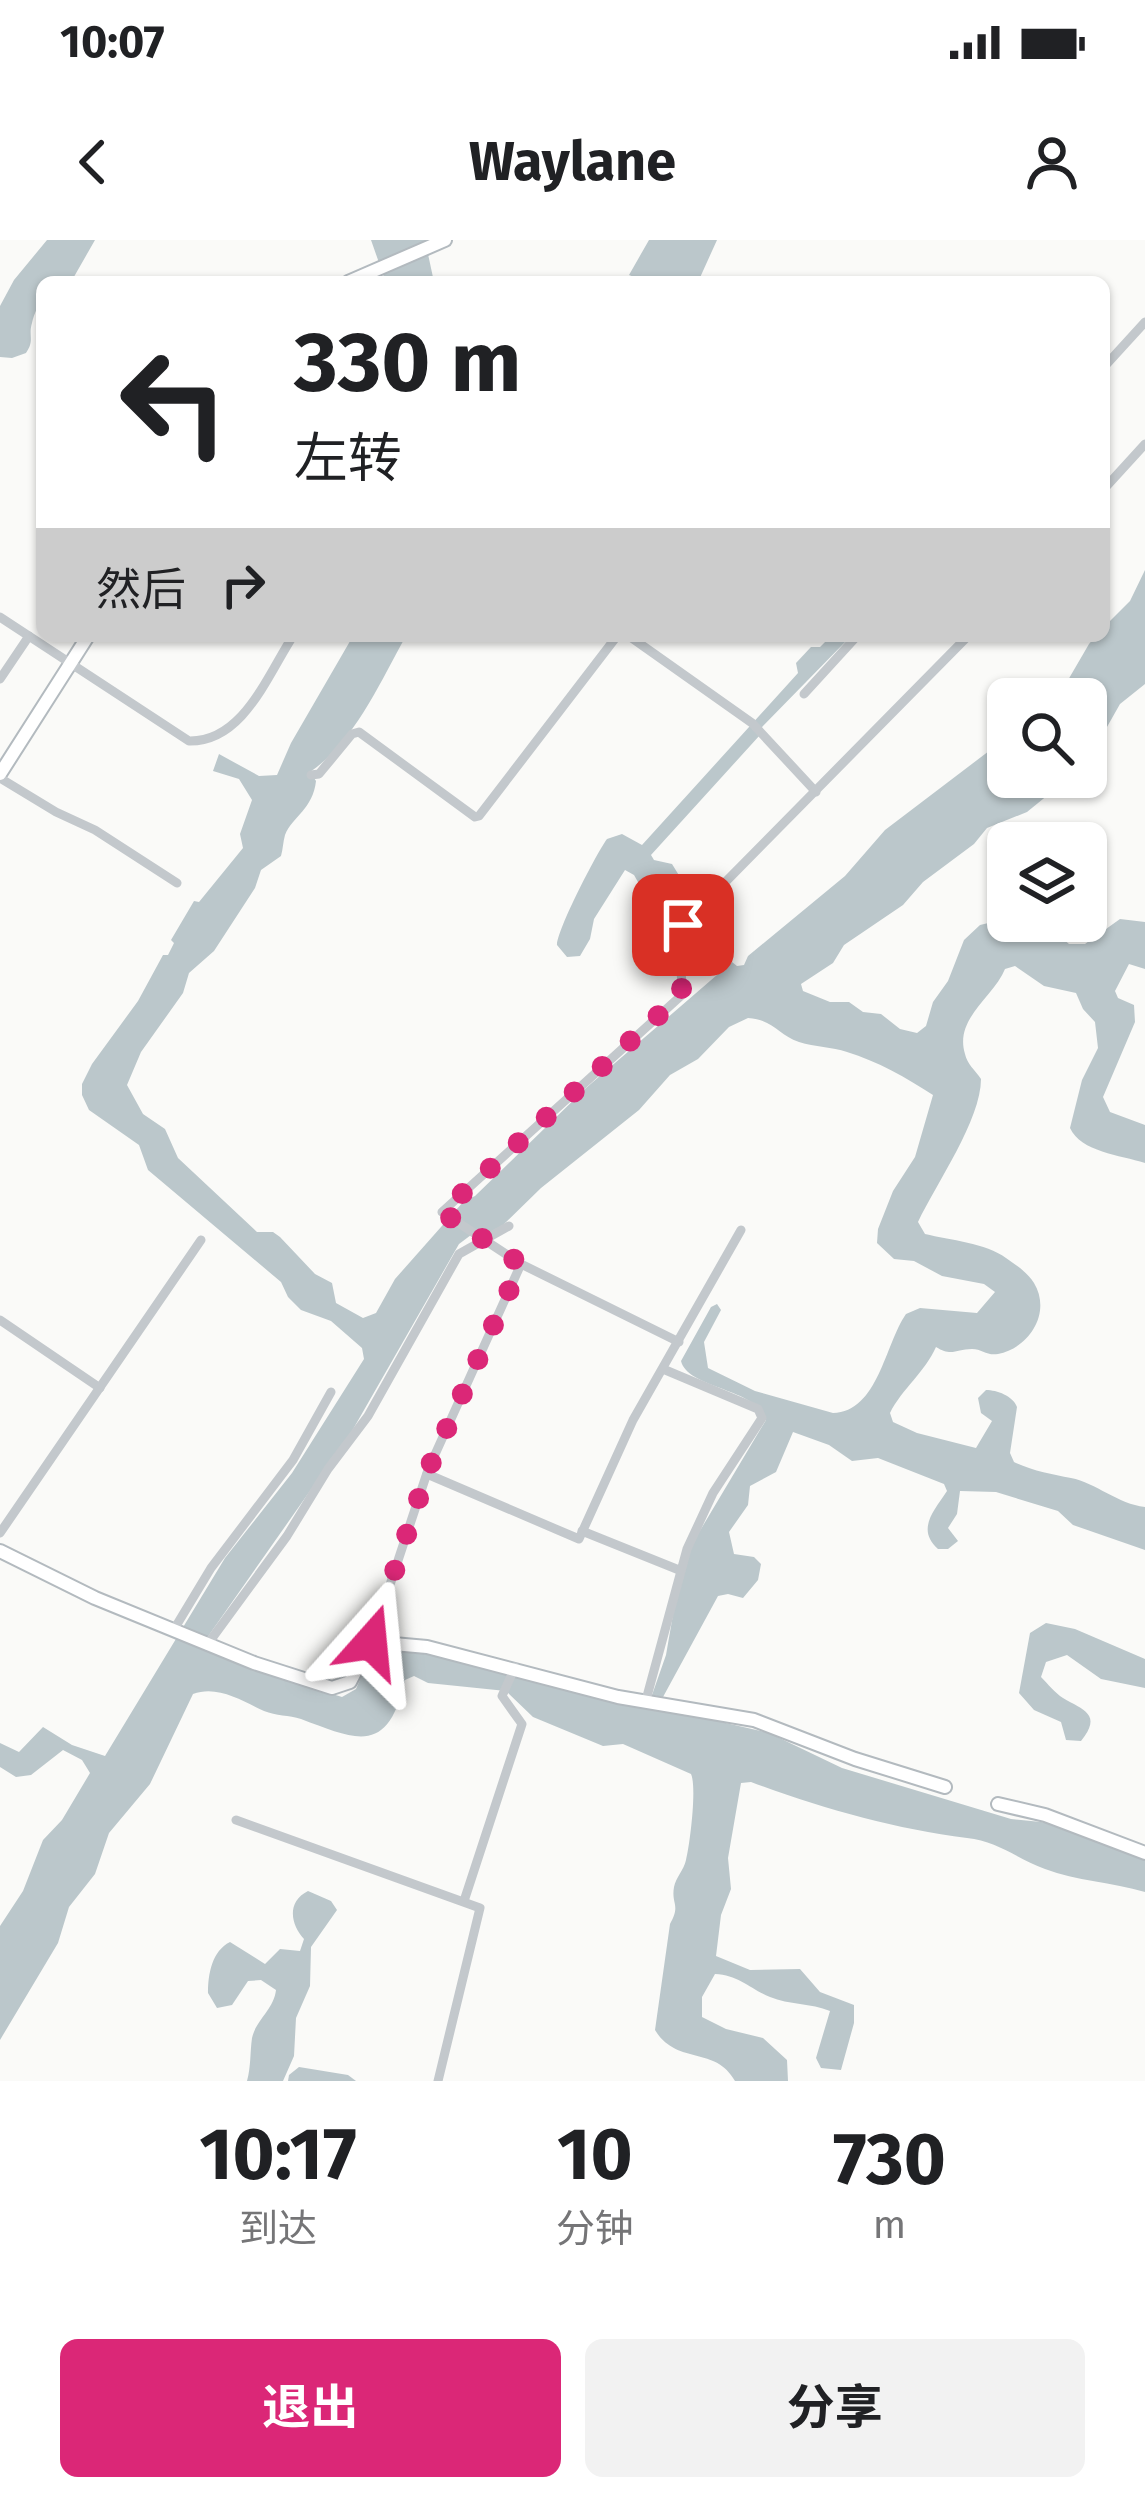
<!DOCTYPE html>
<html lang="zh">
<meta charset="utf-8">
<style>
body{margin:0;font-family:"Fira Sans","Noto Sans SC",sans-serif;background:#f2f2f2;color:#202124;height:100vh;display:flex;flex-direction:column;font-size:45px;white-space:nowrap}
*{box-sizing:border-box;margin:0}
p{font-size:39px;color:#757577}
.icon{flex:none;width:66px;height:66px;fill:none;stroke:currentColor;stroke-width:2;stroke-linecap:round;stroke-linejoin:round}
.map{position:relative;height:1841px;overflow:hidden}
.panel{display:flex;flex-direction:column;background:#fff;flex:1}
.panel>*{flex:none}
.top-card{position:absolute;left:36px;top:36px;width:1074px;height:366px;border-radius:18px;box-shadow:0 3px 9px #0004;background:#fff;color:#202124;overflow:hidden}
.tools{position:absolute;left:987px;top:438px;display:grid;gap:24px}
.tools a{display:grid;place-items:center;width:120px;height:120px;border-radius:18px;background:#fff;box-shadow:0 3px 9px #0004;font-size:60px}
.pin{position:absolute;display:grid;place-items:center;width:102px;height:102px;color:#fff;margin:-51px;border-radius:24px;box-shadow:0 6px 18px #0006}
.me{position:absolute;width:132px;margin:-66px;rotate:18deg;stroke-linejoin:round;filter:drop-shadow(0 0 9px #0008)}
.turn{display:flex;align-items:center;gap:42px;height:252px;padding:0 60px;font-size:54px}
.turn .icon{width:156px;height:156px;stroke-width:2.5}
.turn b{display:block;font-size:84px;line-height:102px}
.then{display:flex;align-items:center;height:114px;padding:0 60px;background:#0003;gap:24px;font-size:45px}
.eta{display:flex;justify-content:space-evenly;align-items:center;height:204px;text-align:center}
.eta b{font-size:72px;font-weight:700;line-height:84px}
.primary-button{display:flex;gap:24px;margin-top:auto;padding:24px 60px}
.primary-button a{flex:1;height:138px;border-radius:18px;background:#db2777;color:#fff;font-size:48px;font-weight:700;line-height:138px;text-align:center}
.primary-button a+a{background:#f2f2f2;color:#202124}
.status{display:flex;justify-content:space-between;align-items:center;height:84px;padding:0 60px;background:#fff;direction:ltr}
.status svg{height:33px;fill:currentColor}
header{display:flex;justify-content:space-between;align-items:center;height:156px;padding:0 60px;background:#fff;font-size:54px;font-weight:700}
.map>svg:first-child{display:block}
.water{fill:#bbc7cb}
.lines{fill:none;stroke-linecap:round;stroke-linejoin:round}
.secondary-casing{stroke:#b3babf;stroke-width:16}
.street{stroke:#c3c8cc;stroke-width:9}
.secondary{stroke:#fff;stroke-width:12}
.route{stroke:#db2777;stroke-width:21;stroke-dasharray:0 37.8}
</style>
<div class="status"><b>10:07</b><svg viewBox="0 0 49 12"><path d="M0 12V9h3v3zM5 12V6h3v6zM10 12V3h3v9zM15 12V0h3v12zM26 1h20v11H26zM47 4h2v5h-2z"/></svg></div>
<header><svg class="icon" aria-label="back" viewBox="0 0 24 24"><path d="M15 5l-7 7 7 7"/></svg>Waylane<svg class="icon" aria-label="person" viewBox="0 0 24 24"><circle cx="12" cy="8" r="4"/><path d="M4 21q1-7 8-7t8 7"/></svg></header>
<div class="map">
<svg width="1145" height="1841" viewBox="0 0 1145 1841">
<rect width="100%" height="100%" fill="#fafaf8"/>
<g class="water">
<path d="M47,0H95L71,42H42C42,67 37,63 32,83C28,96 35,100 26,113L12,118L0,117V66L14,40Z"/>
<path d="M371,0H425L434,42H381L384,37Z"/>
<path d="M649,0H717L698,42H632L634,37L629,35Z"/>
<path d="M1145,330V444L1120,464L1086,524V459H1057L1089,404L1096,396H1104V387L1130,361Z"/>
<path d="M353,396H406C380,442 355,501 310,532L316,541C313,569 293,576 285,595C283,602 283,609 281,616L261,630L255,648L214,711L189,733L183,753L141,812L127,845L143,874L165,889L178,918L257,992H273L280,997L315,1034L332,1043L336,1063L363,1078L376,1073L395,1039L464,961L475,956L586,848L732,722L737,726L744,725L748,716L845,636L885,590L989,511L1008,504V537H1070L1027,572L987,588L974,604L923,642L903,665L844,705L833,723L801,744L803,751L830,762H849L863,772L881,774L900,789L917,793L926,786L933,762L948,741L964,700L980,685L1005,679L1020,681L1056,693L1069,704H1085L1120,679L1145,682V729L1129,724L1115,751L1118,758L1134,765L1135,782L1103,857L1110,872L1145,885V923C1120,915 1081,912 1070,888L1082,840L1098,808L1095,782L1083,769L1076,753L1044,746L1015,726L1005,729C994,757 954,778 965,814C967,824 975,830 981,839C981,880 936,944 918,982L925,994C950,1000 986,1003 1006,1018C1016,1025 1028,1033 1034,1043C1052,1073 1029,1108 998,1114C987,1116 982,1109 972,1109C956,1109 952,1117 936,1107C925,1132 902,1149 890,1173L893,1182L917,1193L976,1208L992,1181L981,1173L978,1158L986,1150C997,1150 1013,1156 1017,1167L1010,1213L1014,1222C1033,1231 1052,1234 1071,1238C1096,1243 1118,1264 1145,1267V1310L1073,1285L1058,1271L996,1252L960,1251L957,1274L948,1288L958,1301L948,1309H938C916,1289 934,1271 947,1251L944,1244L878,1218L852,1221L829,1205L793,1192L776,1232L750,1246L748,1265L729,1292L734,1314L754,1317L761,1324L758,1340L743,1358L728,1354L718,1356L663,1457L652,1455L666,1415L679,1340L695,1299L766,1180C757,1148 688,1149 681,1121L711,1067L717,1064L721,1070L704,1102L708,1128L755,1151L833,1173C878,1172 885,1104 906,1074L920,1068L977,1073L995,1052L984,1044L942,1036L914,1021L894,1019L877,1003L878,989L893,951L915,917L933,855C907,838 877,821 847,812C832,807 815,807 799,802C778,795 774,780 748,778L729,787L698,819L670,835L639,870L541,948L503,985L482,997L475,992L459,1004L352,1191L202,1405L252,1429L342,1457L356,1449L373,1410L424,1414L769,1493L842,1528L1011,1579L1051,1583L1133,1615H1145V1652C1112,1642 1076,1641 1045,1629C1018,1619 997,1601 967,1598C894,1589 820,1568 751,1542L741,1543L728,1618L731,1649L721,1675L716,1716L750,1730L800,1729L820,1752L854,1765V1783L841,1830L821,1828L816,1818L830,1771C811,1763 789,1765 770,1757C750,1749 739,1735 715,1734L702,1757V1777L726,1789L763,1798L787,1820L788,1841H735C715,1805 677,1826 655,1790L670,1684C681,1664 671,1665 674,1647C676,1637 684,1630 686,1620C690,1604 697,1547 691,1534L623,1504L603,1506L533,1477L506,1451L428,1443L414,1436L405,1440C388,1516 357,1500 301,1479C289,1475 276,1476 264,1471C242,1461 218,1445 193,1454L150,1544L109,1593L95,1634L69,1667L58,1703L0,1800V1686L23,1651L43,1600L62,1580L90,1533L82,1520L63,1510L31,1535L16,1537L0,1527V1503L19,1512L43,1487L72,1505L105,1516L225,1318L292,1233L364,1119L362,1108L331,1081L301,1070L288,1057L281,1042L148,930L139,905L89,870L82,855V844L92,824L138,761L163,715H168L174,703L171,700L194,661L199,662L243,608L240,594L252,560L239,539L213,531L219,514L259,536L277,535L291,503Z"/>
<path d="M831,396H851L761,488L760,495L651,615L654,620L672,624L680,637L694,643L701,667L733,710L720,719C699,693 674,659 642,649L634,635L625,630L594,679L590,699L580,716L567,717L557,705C557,690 596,614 607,599L622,594L642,605L798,433L796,423L811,407H820Z"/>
<path d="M1046,1383L1075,1389L1145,1419V1448L1101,1439L1067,1415L1046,1422L1041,1437C1048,1444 1055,1453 1063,1458C1083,1470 1103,1474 1081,1501L1066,1500L1061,1482L1034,1470L1019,1453L1030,1393Z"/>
<path d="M308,1651L331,1661L337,1670L311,1707L310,1746L296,1778L294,1816L283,1841H247C251,1826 250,1812 252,1798C256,1780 274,1769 276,1750L261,1740L248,1741L232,1765L217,1768L208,1753C208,1734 212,1711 230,1702L265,1724L280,1709L300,1711L304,1699C291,1685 286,1662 308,1651Z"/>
<path d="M299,1827L348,1835L356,1841H288L289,1835Z"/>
</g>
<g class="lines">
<g class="secondary-casing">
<g id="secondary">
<path d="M348,42L445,0"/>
<path d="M0,534L88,396"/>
<path d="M0,1311L95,1358L254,1423L332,1448L350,1442L371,1402L427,1407L618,1457L754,1480L855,1519L945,1547"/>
<path d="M998,1564L1045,1575L1145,1613"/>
</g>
</g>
<g class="street">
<path d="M1104,127L1145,82"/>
<path d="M1104,249L1145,204"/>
<path d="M0,377L189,501C243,502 267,436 293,396"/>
<path d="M629,396L752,483L816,552"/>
<path d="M0,439L29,396"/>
<path d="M804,454L857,396"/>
<path d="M311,535L319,534L352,494L359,492L475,577L479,576L617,396"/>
<path d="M0,538L56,572L95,590L177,643"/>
<path d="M0,1080L100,1148"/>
<path d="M679,1102L521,1024L442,972L683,754L678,700L683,685L968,396"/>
<path d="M427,1234L579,1299L633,1180L741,990"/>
<path d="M582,1291L679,1330"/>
<path d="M0,1293L201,1000"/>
<path d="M173,1391L211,1328L293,1220L331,1152"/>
<path d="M371,1402L428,1230L521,1024"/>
<path d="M207,1405L287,1296L328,1229L368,1176L459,1014L509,986"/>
<path d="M646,1460L687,1309L713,1253L762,1178L758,1169L663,1129"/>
<path d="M236,1580L480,1668L438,1841"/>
<path d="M464,1661L522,1484L502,1456L515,1427"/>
</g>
<use href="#secondary" class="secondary"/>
</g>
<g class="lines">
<path class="route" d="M371,1402L428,1230L521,1024L442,972L682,754L678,700L683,685"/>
</g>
</svg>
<div class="tools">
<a><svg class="icon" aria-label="search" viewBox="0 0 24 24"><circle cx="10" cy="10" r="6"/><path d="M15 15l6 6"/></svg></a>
<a><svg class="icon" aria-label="layers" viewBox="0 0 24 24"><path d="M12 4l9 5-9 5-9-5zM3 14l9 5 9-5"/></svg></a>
</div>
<div class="pin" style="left:683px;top:685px;background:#d93025"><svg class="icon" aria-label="arrive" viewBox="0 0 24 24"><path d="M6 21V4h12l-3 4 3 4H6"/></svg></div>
<svg class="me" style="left:371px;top:1402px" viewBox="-20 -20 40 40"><path d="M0-17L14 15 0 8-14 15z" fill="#db2777" stroke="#fff" stroke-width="4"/></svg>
<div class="top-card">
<div class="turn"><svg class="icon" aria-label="left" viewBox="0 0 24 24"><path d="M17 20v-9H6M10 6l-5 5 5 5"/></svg><div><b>330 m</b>左转</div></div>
<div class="then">然后<svg class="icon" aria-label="right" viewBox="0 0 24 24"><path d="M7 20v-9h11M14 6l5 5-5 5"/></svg></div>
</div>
</div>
<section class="panel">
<div class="eta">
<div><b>10:17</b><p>到达</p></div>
<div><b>10</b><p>分钟</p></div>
<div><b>730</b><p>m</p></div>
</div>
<div class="primary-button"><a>退出</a><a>分享</a></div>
</section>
